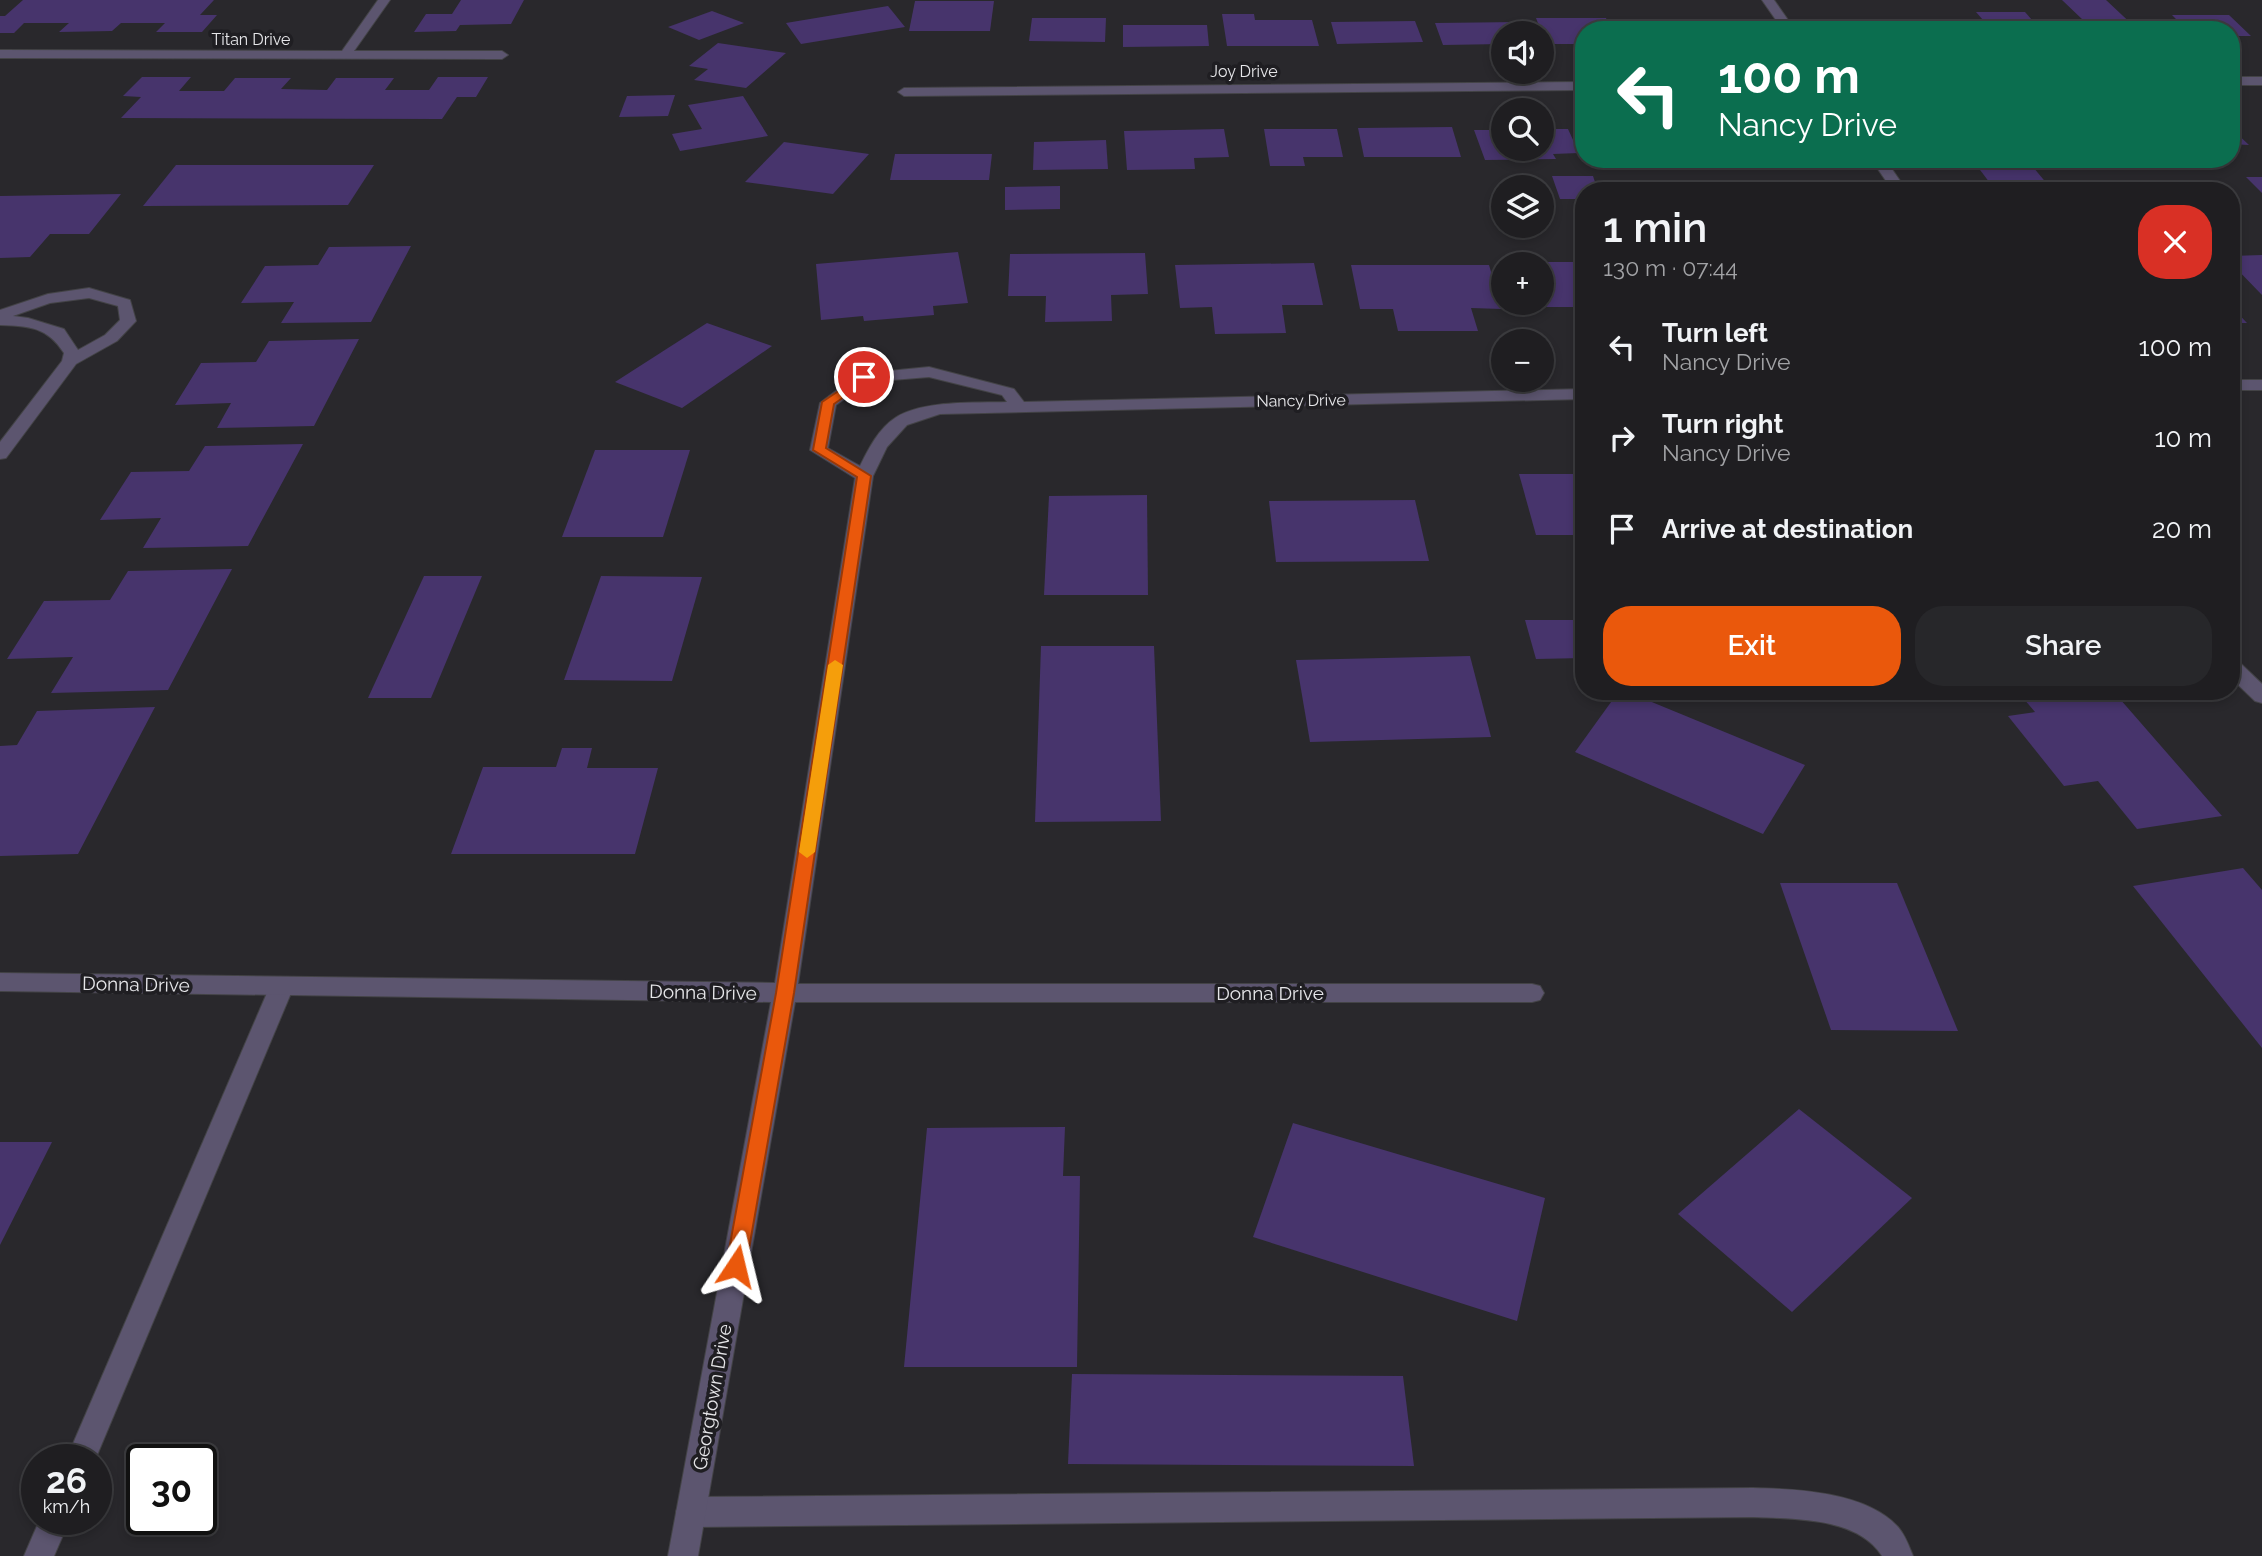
<!DOCTYPE html>
<meta charset="utf-8">
<style>
body{margin:0;font-family:Raleway,sans-serif;background:#27272a;color:#f1f3f6;height:100vh;display:flex;flex-direction:column;font-size:26px;white-space:nowrap}
*{box-sizing:border-box;margin:0}
p{font-size:23px;color:#a1a2a5}
.icon{flex:none;width:38px;height:38px;fill:none;stroke:currentColor;stroke-width:2;stroke-linecap:round;stroke-linejoin:round}
.map{position:relative;flex:1;overflow:hidden}
.drawer{position:absolute;left:1575px;top:182px;width:665px;height:518px;display:flex;flex-direction:column;background:#1f1e21;border-radius:28px;box-shadow:0 4px 10px #0003,0 0 0 2px #3c3c3f}
.drawer>*{flex:none}
.hud{position:absolute;left:1575px;top:21px;width:665px;height:147px;border-radius:28px;box-shadow:0 4px 10px #0003,0 0 0 2px #3c3c3f;background:#0b6e4f;color:#fff;overflow:hidden}
.buttons{position:absolute;left:1491px;top:21px;display:grid;gap:14px}
.buttons a{display:grid;place-items:center;width:63px;height:63px;border-radius:50%;background:#1f1e21;box-shadow:0 4px 10px #0003,0 0 0 2px #3c3c3f;font-size:35px}
.speed{position:absolute;left:21px;top:1444px;display:flex;gap:14px;font-size:35px;font-weight:700;text-align:center}
.speed>*{display:grid;place-content:center;width:91px;height:91px;border-radius:50%;background:#1f1e21;box-shadow:0 4px 10px #0003,0 0 0 2px #3c3c3f;line-height:1}
.speed small{font-size:18px;font-weight:400}
.speed .limit{border:4px solid #111;border-radius:10px;background:#fff;color:#111}
.pin{position:absolute;display:grid;place-items:center;width:60px;height:60px;color:#fff;margin:-30px;border:4px solid #fff;border-radius:50%;box-shadow:0 2px 7px #0007}
.me{position:absolute;width:77px;margin:-38px;rotate:10deg;stroke-linejoin:round;filter:drop-shadow(0 0 5px #0008)}
.turn{display:flex;align-items:center;gap:24px;height:147px;padding:0 28px;font-size:32px}
.turn .icon{width:91px;height:91px;stroke-width:2.5}
.turn b{display:block;font-size:49px;line-height:60px}
.round{display:grid;place-items:center;flex:none;width:74px;height:74px;border-radius:28px;background:#27272a}
.overview{display:flex;align-items:center;justify-content:space-between;height:119px;padding:0 28px}
h1{font-size:42px;font-weight:600;line-height:52px}
.action{display:flex;gap:14px;margin-top:auto;padding:14px 28px}
.action a{flex:1;height:80px;border-radius:28px;background:#ea580c;color:#fff;font-size:28px;font-weight:600;line-height:80px;text-align:center}
.action a+a{background:#27272a;color:#f1f3f6}
ul{padding:0;list-style:none}
li{display:flex;align-items:center;gap:21px;height:91px;padding:0 28px}
li div{flex:1}
li b{display:block;font-size:26px}
li em{font-style:normal}
.map>svg:first-child{display:block}
.building{fill:#47346c}
.lines{fill:none;stroke-linecap:round;stroke-linejoin:round}
.service-casing{stroke:#434346;stroke-width:2}
.minor-casing{stroke:#434346;stroke-width:2}
.service{fill:#5c556f;fill-rule:evenodd}
.minor{fill:#5c556f;fill-rule:evenodd}
.route{fill:#ea580c;stroke:#983908;stroke-width:2}
.slow{fill:#f59e0b}
.labels{text-anchor:middle;stroke-width:7;stroke-linejoin:round;paint-order:stroke}
.far-street-label{font-size:16px;fill:#e6e6e9;stroke:#1f1e22}
.street-label{font-size:19px;fill:#e6e6e9;stroke:#1f1e22}
</style>
<div class="map">
<svg width="2262" height="1556" viewBox="0 0 2262 1556">
<rect width="100%" height="100%" fill="#29282c"/>
<g class="building">
<path d="M23,0H214L200,15H217L202,32H156L165,23H121L112,31L59,32L69,23H24L14,33H0V16H5Z"/>
<path d="M461,0H524L511,24L460,25L456,31L414,32L426,14H452Z"/>
<path d="M2062,0H2106L2138,30H2068L2059,21L2083,20Z"/>
<path d="M915,1H994L990,31H909Z"/>
<path d="M888,6L905,27L801,44L786,23Z"/>
<path d="M712,11L744,23L699,40L668,27Z"/>
<path d="M1976,12H2025L2041,30H1963L1955,20H1983Z"/>
<path d="M1222,14H1254L1255,20H1312L1319,46H1227Z"/>
<path d="M2172,15H2229L2251,36H2231V30H2187Z"/>
<path d="M1032,18H1106L1105,42L1029,41Z"/>
<path d="M1536,18H1606L1611,30H1584V44H1546Z"/>
<path d="M1415,21L1423,42L1337,44L1331,22Z"/>
<path d="M1662,21H1710L1716,30H1667Z"/>
<path d="M1519,22L1525,33H1503V44L1443,45L1435,23Z"/>
<path d="M1123,25H1207L1209,46L1123,47Z"/>
<path d="M718,43L786,53L746,88L694,80L708,69L689,66Z"/>
<path d="M142,77H191L179,91H224L235,78H291L281,89L327,90L336,78H394L385,90H429L438,77H488L476,97H457L442,119L121,118L141,97L123,96Z"/>
<path d="M675,95L668,116L619,117L627,96Z"/>
<path d="M743,96L768,136L680,151L672,134L702,129L688,105Z"/>
<path d="M1452,127L1461,157H1364L1358,128Z"/>
<path d="M2231,128L2249,145L2231,144Z"/>
<path d="M1224,129L1229,157L1194,158L1195,169L1127,170L1124,131Z"/>
<path d="M1264,129H1337L1343,157H1303L1305,166H1270Z"/>
<path d="M1542,129H1568L1579,153L1553,154L1556,159L1485,160L1474,130H1503V149H1542Z"/>
<path d="M1106,140L1108,169L1033,170L1034,142Z"/>
<path d="M784,142L869,154L833,194L745,182Z"/>
<path d="M895,154H992L989,180H890Z"/>
<path d="M1601,159H1655V162L1603,163Z"/>
<path d="M1727,159H1796L1800,167H1731Z"/>
<path d="M1974,162H2029L2053,191H1996Z"/>
<path d="M176,165H374L348,205L143,206Z"/>
<path d="M1552,176H1593L1598,191H1584V199H1560Z"/>
<path d="M2246,177H2262V193Z"/>
<path d="M1060,186V209L1005,210V187Z"/>
<path d="M121,194L89,234H50L30,257L0,258V196Z"/>
<path d="M411,246L371,322L281,323L294,302L241,303L265,266L318,265L329,247Z"/>
<path d="M958,252L968,303L933,306L934,315L864,321L863,316L821,320L816,264Z"/>
<path d="M1145,253L1148,294L1111,295L1112,321L1045,322L1046,296H1008L1010,254Z"/>
<path d="M2262,255V295L2231,263V256Z"/>
<path d="M1542,262H1584V328H1580L1573,307H1540Z"/>
<path d="M1314,263L1323,305H1282L1286,333L1215,334L1212,307L1180,308L1175,265Z"/>
<path d="M1351,265H1489L1502,309L1471,308L1478,331H1398L1393,309H1360Z"/>
<path d="M2231,306L2247,323H2231Z"/>
<path d="M707,323L772,346L682,408L615,382Z"/>
<path d="M359,339L314,426L217,428L231,403L175,405L201,363L256,362L269,341Z"/>
<path d="M303,444L248,546L143,548L161,518L100,520L131,472L189,471L205,446Z"/>
<path d="M595,450H690L663,537H562Z"/>
<path d="M1519,474H1584V535H1536Z"/>
<path d="M1147,495L1148,595H1044L1049,496Z"/>
<path d="M1415,500L1429,561L1276,562L1269,501Z"/>
<path d="M232,569L168,690L51,693L73,657L7,659L44,601L110,600L128,571Z"/>
<path d="M424,576H482L431,698H368Z"/>
<path d="M601,576L702,577L672,681L564,680Z"/>
<path d="M1525,620H1584V658L1536,659Z"/>
<path d="M1041,646H1154L1161,821L1035,822Z"/>
<path d="M1470,656L1491,737L1310,742L1296,660Z"/>
<path d="M1619,691H1625L1805,765L1763,834L1575,752Z"/>
<path d="M2017,691H2113L2222,816L2137,829L2098,781L2064,786L2008,716L2035,712Z"/>
<path d="M155,707L78,854L0,856V746L17,745L37,711Z"/>
<path d="M562,748H592L587,768H658L635,854H451L483,767H556Z"/>
<path d="M2243,868L2262,890V1048L2133,886Z"/>
<path d="M1780,883H1897L1958,1031L1831,1030Z"/>
<path d="M1799,1109L1912,1198L1792,1312L1678,1214Z"/>
<path d="M1293,1123L1545,1198L1517,1321L1253,1237Z"/>
<path d="M1065,1127L1063,1176H1080L1077,1367H904L927,1128Z"/>
<path d="M0,1142H52L0,1245Z"/>
<path d="M1072,1374L1403,1376L1414,1466L1068,1464Z"/>
</g>
<g class="lines">
<g class="service-casing">
<g id="service">
<path d="M282,977L290,979L294,986L95,1460H66L270,986L274,979Z"/>
<path d="M1753,1488C1797,1489 1866,1492 1898,1527C1905,1535 1909,1546 1913,1556H1882C1858,1517 1793,1519 1753,1517L691,1527L680,1523L676,1512L680,1501L691,1497Z"/>
<path d="M40,1519H70L54,1556H24Z"/>
</g>
</g>
<g class="minor-casing">
<g id="minor">
<path d="M378,0H390L354,51H502L508,55L502,59L0,58V50L342,51Z"/>
<path d="M1762,0H1774L1795,30H1783Z"/>
<rect x="2231" y="77" width="31" height="8"/>
<path d="M1584,82V90L904,96L898,92L904,88Z"/>
<path d="M1871,159H1885L1907,191H1893Z"/>
<path d="M89,288L130,300L136,321L117,341L76,364L6,458L0,459V442L62,361L64,353C47,327 30,326 0,325V310L48,294ZM89,298L118,306L120,320L105,335L78,350L64,329L28,318L13,316L50,303Z"/>
<path d="M929,367L1014,389L1024,402L1584,389V399L940,414L907,425L887,447L873,476L798,984H1532L1540,986L1544,993L1540,1000L1532,1002H795L698,1556H668L771,1002L0,991V973L775,983L855,478L810,450L820,403L858,374ZM929,377L1002,395L1007,402C976,403 921,400 895,418C878,429 868,450 860,466L828,448L836,405L868,382Z"/>
<rect x="2231" y="380" width="31" height="10"/>
<path d="M2231,660L2238,661L2262,684V703L2255,701L2231,678Z"/>
</g>
</g>
<use href="#service" class="service"/>
<use href="#minor" class="minor"/>
</g>
<path class="route" d="M864,374L870,377L868,380L834,404L826,448L871,476L794,993L746,1266L743,1272L736,1275L729,1272L726,1266L776,993L857,477L813,450L822,402Z"/>
<path class="slow" d="M835,660L843,665L815,852L807,858L799,852L828,665Z"/>
<g class="labels">
<g class="far-street-label">
<text x="251" y="45">Titan Drive</text>
<text x="1244" y="77">Joy Drive</text>
<text transform="translate(1301 400) rotate(-1)" y="6">Nancy Drive</text>
</g>
<g class="street-label">
<text transform="translate(136 984) rotate(1)" y="7">Donna Drive</text>
<text transform="translate(703 992) rotate(1)" y="7">Donna Drive</text>
<text x="1270" y="1000">Donna Drive</text>
<text transform="translate(712 1397) rotate(-80)" y="7">Georgtown Drive</text>
</g>
</g>
</svg>
<div class="buttons">
<a><svg class="icon" aria-label="sound" viewBox="0 0 24 24"><path d="M4 9h4l5-4v14l-5-4H4zM17 9q2 3 0 6"/></svg></a>
<a><svg class="icon" aria-label="search" viewBox="0 0 24 24"><circle cx="10" cy="10" r="6"/><path d="M15 15l6 6"/></svg></a>
<a><svg class="icon" aria-label="layers" viewBox="0 0 24 24"><path d="M12 4l9 5-9 5-9-5zM3 14l9 5 9-5"/></svg></a>
<a>+</a>
<a>−</a>
</div>
<div class="speed"><div>26<small>km/h</small></div><div class="limit">30</div></div>
<div class="pin" style="left:864px;top:377px;background:#d93025"><svg class="icon" aria-label="arrive" viewBox="0 0 24 24"><path d="M6 21V4h12l-3 4 3 4H6"/></svg></div>
<svg class="me" style="left:736px;top:1266px" viewBox="-20 -20 40 40"><path d="M0-17L14 15 0 8-14 15z" fill="#ea580c" stroke="#fff" stroke-width="4"/></svg>
<div class="hud">
<div class="turn"><svg class="icon" aria-label="left" viewBox="0 0 24 24"><path d="M17 20v-9H6M10 6l-5 5 5 5"/></svg><div><b>100 m</b>Nancy Drive</div></div>
</div>
<section class="drawer">
<div class="overview"><div><h1>1 min</h1><p>130 m · 07:44</p></div><a class="round" style="background:#d93025;color:#fff"><svg class="icon" aria-label="close" viewBox="0 0 24 24"><path d="M6 6l12 12M18 6L6 18"/></svg></a></div>
<ul>
<li><svg class="icon" aria-label="left" viewBox="0 0 24 24"><path d="M17 20v-9H6M10 6l-5 5 5 5"/></svg><div><b>Turn left</b><p>Nancy Drive</p></div><em>100 m</em></li>
<li><svg class="icon" aria-label="right" viewBox="0 0 24 24"><path d="M7 20v-9h11M14 6l5 5-5 5"/></svg><div><b>Turn right</b><p>Nancy Drive</p></div><em>10 m</em></li>
<li><svg class="icon" aria-label="arrive" viewBox="0 0 24 24"><path d="M6 21V4h12l-3 4 3 4H6"/></svg><div><b>Arrive at destination</b></div><em>20 m</em></li>
</ul>
<div class="action"><a>Exit</a><a>Share</a></div>
</section>
</div>
